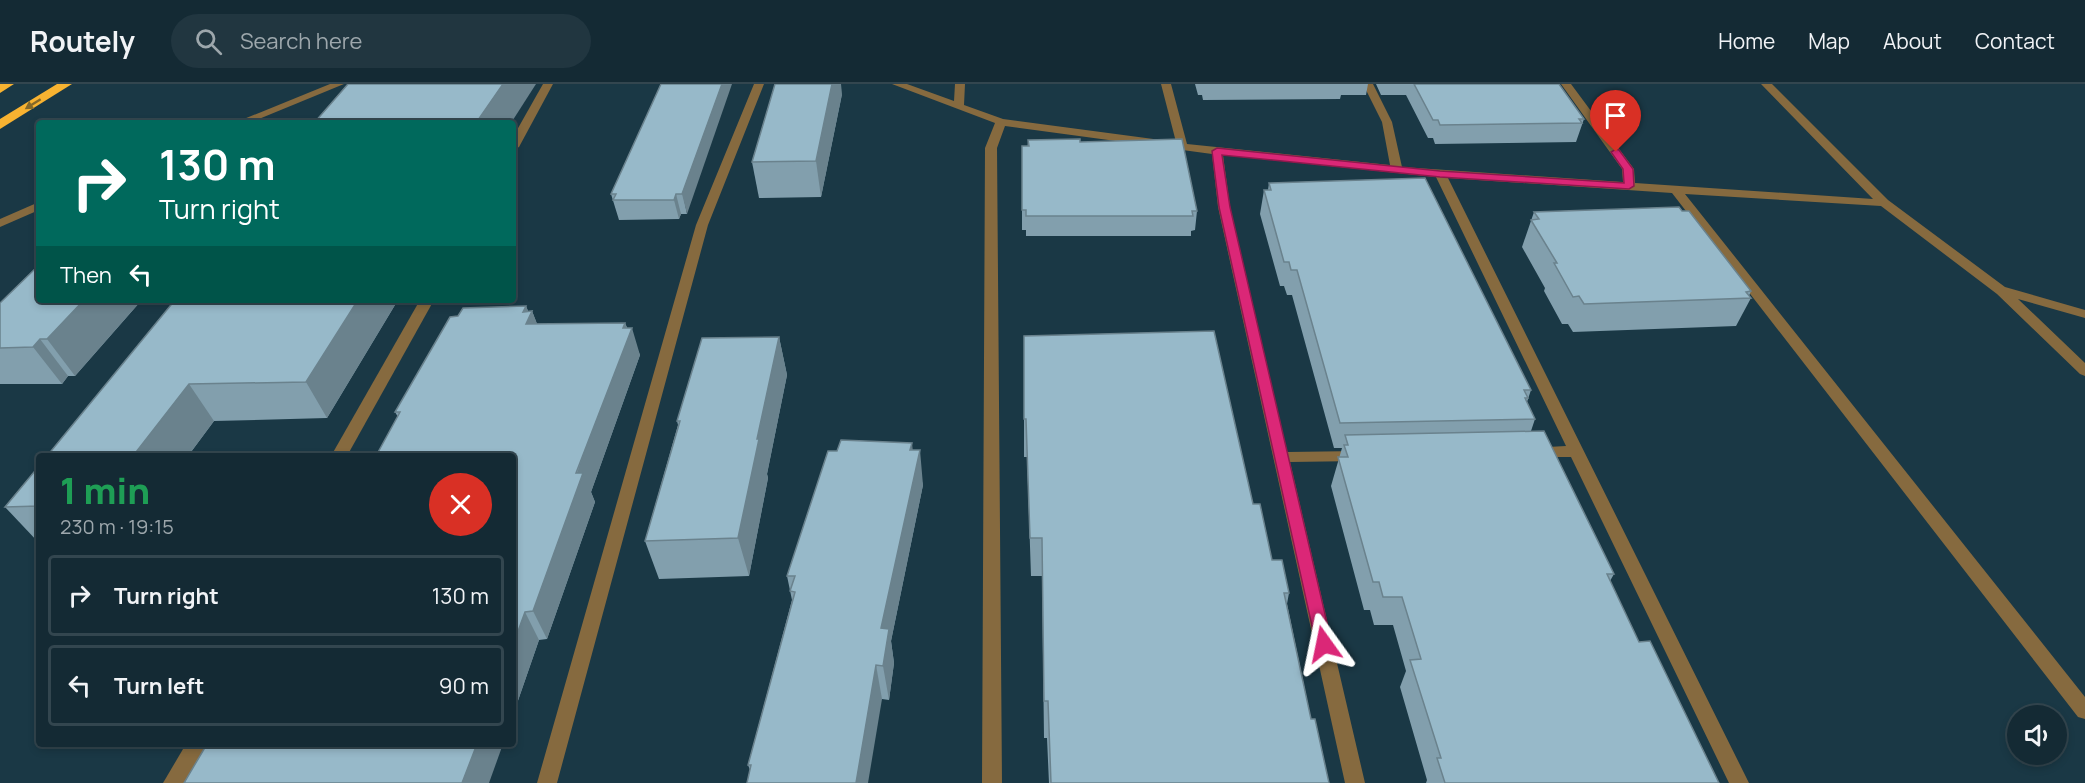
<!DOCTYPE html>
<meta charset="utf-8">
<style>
body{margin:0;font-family:Manrope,sans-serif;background:#213640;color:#f1f3f6;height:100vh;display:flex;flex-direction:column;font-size:22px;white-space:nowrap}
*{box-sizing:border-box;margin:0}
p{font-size:20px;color:#9da7ac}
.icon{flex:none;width:33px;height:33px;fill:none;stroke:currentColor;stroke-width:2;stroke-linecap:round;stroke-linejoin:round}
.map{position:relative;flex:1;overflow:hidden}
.panel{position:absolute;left:36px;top:369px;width:480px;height:294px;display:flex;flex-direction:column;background:#142a34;border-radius:6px;box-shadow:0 3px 9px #0003,0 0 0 2px #33464f}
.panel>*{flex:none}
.guide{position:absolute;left:36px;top:36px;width:480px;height:183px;border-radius:6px;box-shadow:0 3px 9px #0003,0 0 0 2px #33464f;background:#00695c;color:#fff;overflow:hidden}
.controls{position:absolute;left:2007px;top:621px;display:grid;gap:12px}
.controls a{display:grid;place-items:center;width:60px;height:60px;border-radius:50%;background:#142a34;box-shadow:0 3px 9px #0003,0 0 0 2px #33464f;font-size:30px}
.pin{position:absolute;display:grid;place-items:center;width:51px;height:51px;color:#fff;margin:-62px -26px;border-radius:50% 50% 50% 0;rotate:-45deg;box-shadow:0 0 6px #0007}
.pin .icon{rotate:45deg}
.me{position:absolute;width:66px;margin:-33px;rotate:348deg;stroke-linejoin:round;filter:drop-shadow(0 0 4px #0008)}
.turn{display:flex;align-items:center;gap:21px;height:126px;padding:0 24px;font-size:27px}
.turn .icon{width:78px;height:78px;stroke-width:2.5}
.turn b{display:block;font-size:42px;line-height:51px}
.then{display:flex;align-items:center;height:57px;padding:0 24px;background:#0003;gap:12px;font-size:22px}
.round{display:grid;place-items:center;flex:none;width:63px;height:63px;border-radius:32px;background:#213640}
.headline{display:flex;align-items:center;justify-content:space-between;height:102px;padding:0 24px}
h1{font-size:36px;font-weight:800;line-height:45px;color:#1e9e55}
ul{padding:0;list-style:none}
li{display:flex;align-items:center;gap:18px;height:81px;margin:0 12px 9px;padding:0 12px;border:3px solid #33464f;border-radius:6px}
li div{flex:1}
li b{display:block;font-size:22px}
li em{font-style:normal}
header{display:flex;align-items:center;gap:36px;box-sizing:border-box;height:84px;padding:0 30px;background:#142a34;border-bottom:2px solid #33464f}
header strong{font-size:28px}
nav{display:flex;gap:33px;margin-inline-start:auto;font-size:21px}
.search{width:420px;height:54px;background:#213640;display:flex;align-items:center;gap:15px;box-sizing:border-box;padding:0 21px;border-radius:33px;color:#9da7ac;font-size:22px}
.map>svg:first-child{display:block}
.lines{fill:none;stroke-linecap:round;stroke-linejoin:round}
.minor{fill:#866a3f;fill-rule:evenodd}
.highway{fill:#f8b331;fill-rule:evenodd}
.wall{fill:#829fad}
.shaded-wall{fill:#6a828d}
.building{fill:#97b9c9;stroke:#6a828d;stroke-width:1.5}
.oneway{fill:#84682a}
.route{fill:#db2777;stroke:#8e194d;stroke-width:1.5}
</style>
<header>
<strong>Routely</strong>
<div class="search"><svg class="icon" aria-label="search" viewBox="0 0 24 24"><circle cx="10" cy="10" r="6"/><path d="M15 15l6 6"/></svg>Search here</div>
<nav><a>Home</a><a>Map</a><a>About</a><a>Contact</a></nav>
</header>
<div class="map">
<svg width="2085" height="699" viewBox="0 0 2085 699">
<rect width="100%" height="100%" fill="#1a3845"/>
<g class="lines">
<g class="minor">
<path d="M330,0H344L249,39H234Z"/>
<path d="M543,0H553L519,63L513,66V53Z"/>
<path d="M754,0H764L708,141L557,699H537L696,141Z"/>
<path d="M892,0H907L954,17L955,0H965L964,21L1003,35L1176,58L1161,0H1171L1187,60L1390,81L1382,38L1363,0H1373L1392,38L1402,83L1623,98L1622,85L1561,0H1571L1634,85L1635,99L1873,115L1761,0H1772L1888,116L2005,203L2085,226V234L2018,215L2085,279V292L2080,290L1997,210L1881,122L1685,110L2085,613V635L2078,633L1672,109L1448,94L1749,699H1729L1571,373H1534L1529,372L1526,368L1529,364L1566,362L1436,93L1223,71L1230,123L1287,368L1360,367L1365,368L1368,372L1365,376L1360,377L1290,378L1365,699H1345L1218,123L1212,70L1005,42L997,64L1002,699H982L985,64L995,39Z"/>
<path d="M39,118V126L0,143V135Z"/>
<path d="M420,216H434L347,372H331Z"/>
<path d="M186,660H207L184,699H163Z"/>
</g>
<g class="highway">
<path d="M0,0H14L0,9Z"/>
<path d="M57,0H72L0,45V35Z"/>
</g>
</g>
<g class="wall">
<path d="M661,0L687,130H681L679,135L619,136L611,110Z"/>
<path d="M1195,0H1368L1366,11H1341L1340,15L1203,16L1202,11H1198Z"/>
<path d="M1376,0H1559L1584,35L1576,58L1435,60L1433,54H1428L1406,11H1381Z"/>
<path d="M842,10L821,113L759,114L752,78Z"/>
<path d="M1028,56L1080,58L1197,127L1195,146L1191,147V152H1026V146H1022V126Z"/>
<path d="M1269,99L1531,306L1527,318L1535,335L1531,347L1614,490L1610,497L1639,558L1719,699H1426L1427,696L1400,603L1406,587L1393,541H1374L1370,526H1364L1331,402L1342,364H1334L1292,211H1287L1284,202H1280L1260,130L1264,106H1268Z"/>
<path d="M1534,128L1751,207L1749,212L1751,214L1736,242L1573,248L1568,240H1562L1544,207L1545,204L1522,163Z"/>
<path d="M39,216H398L327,334L214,337L188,372L173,217L140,218L75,292H68L62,300H0V219Z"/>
<path d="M526,222L528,227H532L537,240L625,239L640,271L591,408L595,418L547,555L539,556L513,631V372L398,333L395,328L458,232Z"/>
<path d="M1024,252L1253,420L1272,476L1289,509L1287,520L1311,635L1329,699H1049L1047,654H1044L1042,492H1031L1027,373H1024Z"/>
<path d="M779,253L787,291L767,390L768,394L749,492L659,495L645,457L678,341L677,337Z"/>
<path d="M913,366L923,401L891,557L894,579L889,616L882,615L750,686L748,681L792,516L787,492L837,367Z"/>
<path d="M39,382V459L5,423Z"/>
</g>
<g class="shaded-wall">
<path d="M503,0H536L511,39H476Z"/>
<path d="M722,0H732L687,130L682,110Z"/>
<path d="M832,0H841L842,10L821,113L816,77Z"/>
<path d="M676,110L681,130L679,135L674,116Z"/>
<path d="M84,216H139L140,218L75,292L47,255Z"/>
<path d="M358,216H398L327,334L306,298Z"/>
<path d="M526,222L530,232L532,227L543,255L526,240L523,228Z"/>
<path d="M625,239L629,251L632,244L640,271L591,408L595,418L547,555L533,527Z"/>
<path d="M779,253L787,291L767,390L768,394L749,492L738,454L757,355Z"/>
<path d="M40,255L68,292L62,300L33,263Z"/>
<path d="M189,300L214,337L188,372H133Z"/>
<path d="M912,359L915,388L920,366L923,401L891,557L894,579L889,616L883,582L881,544Z"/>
<path d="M525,528L539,556L513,631V561Z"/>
<path d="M876,581L882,615L868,699H856Z"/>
<path d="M477,660H503L489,699H462Z"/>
</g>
<g class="building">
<path d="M348,0H503L476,39H314Z"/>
<path d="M661,0H722L682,110H676L674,116H613L616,110H611Z"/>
<path d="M775,0H832L816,77L752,78Z"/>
<path d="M1414,0H1559L1584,35H1579L1582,39L1440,41L1438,36H1433Z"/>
<path d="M1080,55V58L1182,55L1197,127H1192L1193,132H1026V126H1022V62H1029L1028,56Z"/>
<path d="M1425,94L1531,306H1524L1528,314H1525L1535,335L1340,339L1297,186H1291L1289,178H1284L1264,106H1271L1269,99Z"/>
<path d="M1679,123L1682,127H1689L1751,207L1746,208L1751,214L1584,220L1579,212L1573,213L1554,179H1557L1531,136L1539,135L1534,128Z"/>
<path d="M39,181V216H84L47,255H40L33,263L0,264V219Z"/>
<path d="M175,216H358L306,298L189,300L133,372H47Z"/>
<path d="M526,222L523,228L532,227L526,240L625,239L623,244H632L576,389H583L533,527L525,528L513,561V372H376L400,328H395L450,233L458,232L463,224Z"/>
<path d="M1214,247L1253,420H1260L1272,476H1282L1289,509H1284L1311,635H1315L1329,699H1051L1048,617H1044L1042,454H1030L1026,335H1024V252Z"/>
<path d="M779,253L757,355H759L738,454L645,457L680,337H677L702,254Z"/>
<path d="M1544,347L1614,490H1607L1639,558L1650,557L1719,699H1445L1437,674H1441L1410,576L1421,575L1402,513H1383L1379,498H1373L1338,373H1348L1344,361H1348L1345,351Z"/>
<path d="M841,356L912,359L910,366H920L881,544L889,545L883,582L876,581L856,699H747L751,681H748L795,508L790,507L795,492H787L828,367H837Z"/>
<path d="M39,382V422L5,423Z"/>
<path d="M207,660H477L462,699H184Z"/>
</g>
<defs><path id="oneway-solid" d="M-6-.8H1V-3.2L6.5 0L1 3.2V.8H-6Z" transform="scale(1.5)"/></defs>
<use class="oneway" href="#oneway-solid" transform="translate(33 20) rotate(148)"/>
<path class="route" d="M1217,64L1440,87L1624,99L1623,85L1611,68L1616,65L1619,66L1633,85L1634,102L1629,105L1440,93L1222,71L1230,123L1332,560L1329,564L1324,566L1318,564L1316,560L1219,123L1212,67Z"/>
</svg>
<div class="controls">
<a><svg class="icon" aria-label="sound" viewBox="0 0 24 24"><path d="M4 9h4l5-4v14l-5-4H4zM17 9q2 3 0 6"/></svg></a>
</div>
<div class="pin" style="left:1616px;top:68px;background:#d93025"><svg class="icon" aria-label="arrive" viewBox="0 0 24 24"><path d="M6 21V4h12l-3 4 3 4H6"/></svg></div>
<svg class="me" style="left:1324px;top:560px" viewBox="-20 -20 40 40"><path d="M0-17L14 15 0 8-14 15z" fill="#db2777" stroke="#fff" stroke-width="4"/></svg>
<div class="guide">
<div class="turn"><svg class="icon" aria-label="right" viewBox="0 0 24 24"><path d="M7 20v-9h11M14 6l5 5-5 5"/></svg><div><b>130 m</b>Turn right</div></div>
<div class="then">Then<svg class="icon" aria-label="left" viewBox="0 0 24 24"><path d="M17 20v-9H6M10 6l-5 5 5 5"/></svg></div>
</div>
<section class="panel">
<div class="headline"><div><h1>1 min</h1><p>230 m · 19:15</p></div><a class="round" style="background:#d93025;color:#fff"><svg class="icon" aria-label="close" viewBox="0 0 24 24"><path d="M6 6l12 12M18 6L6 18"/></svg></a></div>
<ul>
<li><svg class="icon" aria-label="right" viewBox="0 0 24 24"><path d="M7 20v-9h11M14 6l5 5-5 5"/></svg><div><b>Turn right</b></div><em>130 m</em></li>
<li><svg class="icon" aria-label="left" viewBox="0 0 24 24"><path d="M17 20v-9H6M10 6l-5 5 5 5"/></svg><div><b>Turn left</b></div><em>90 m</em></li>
</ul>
</section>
</div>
